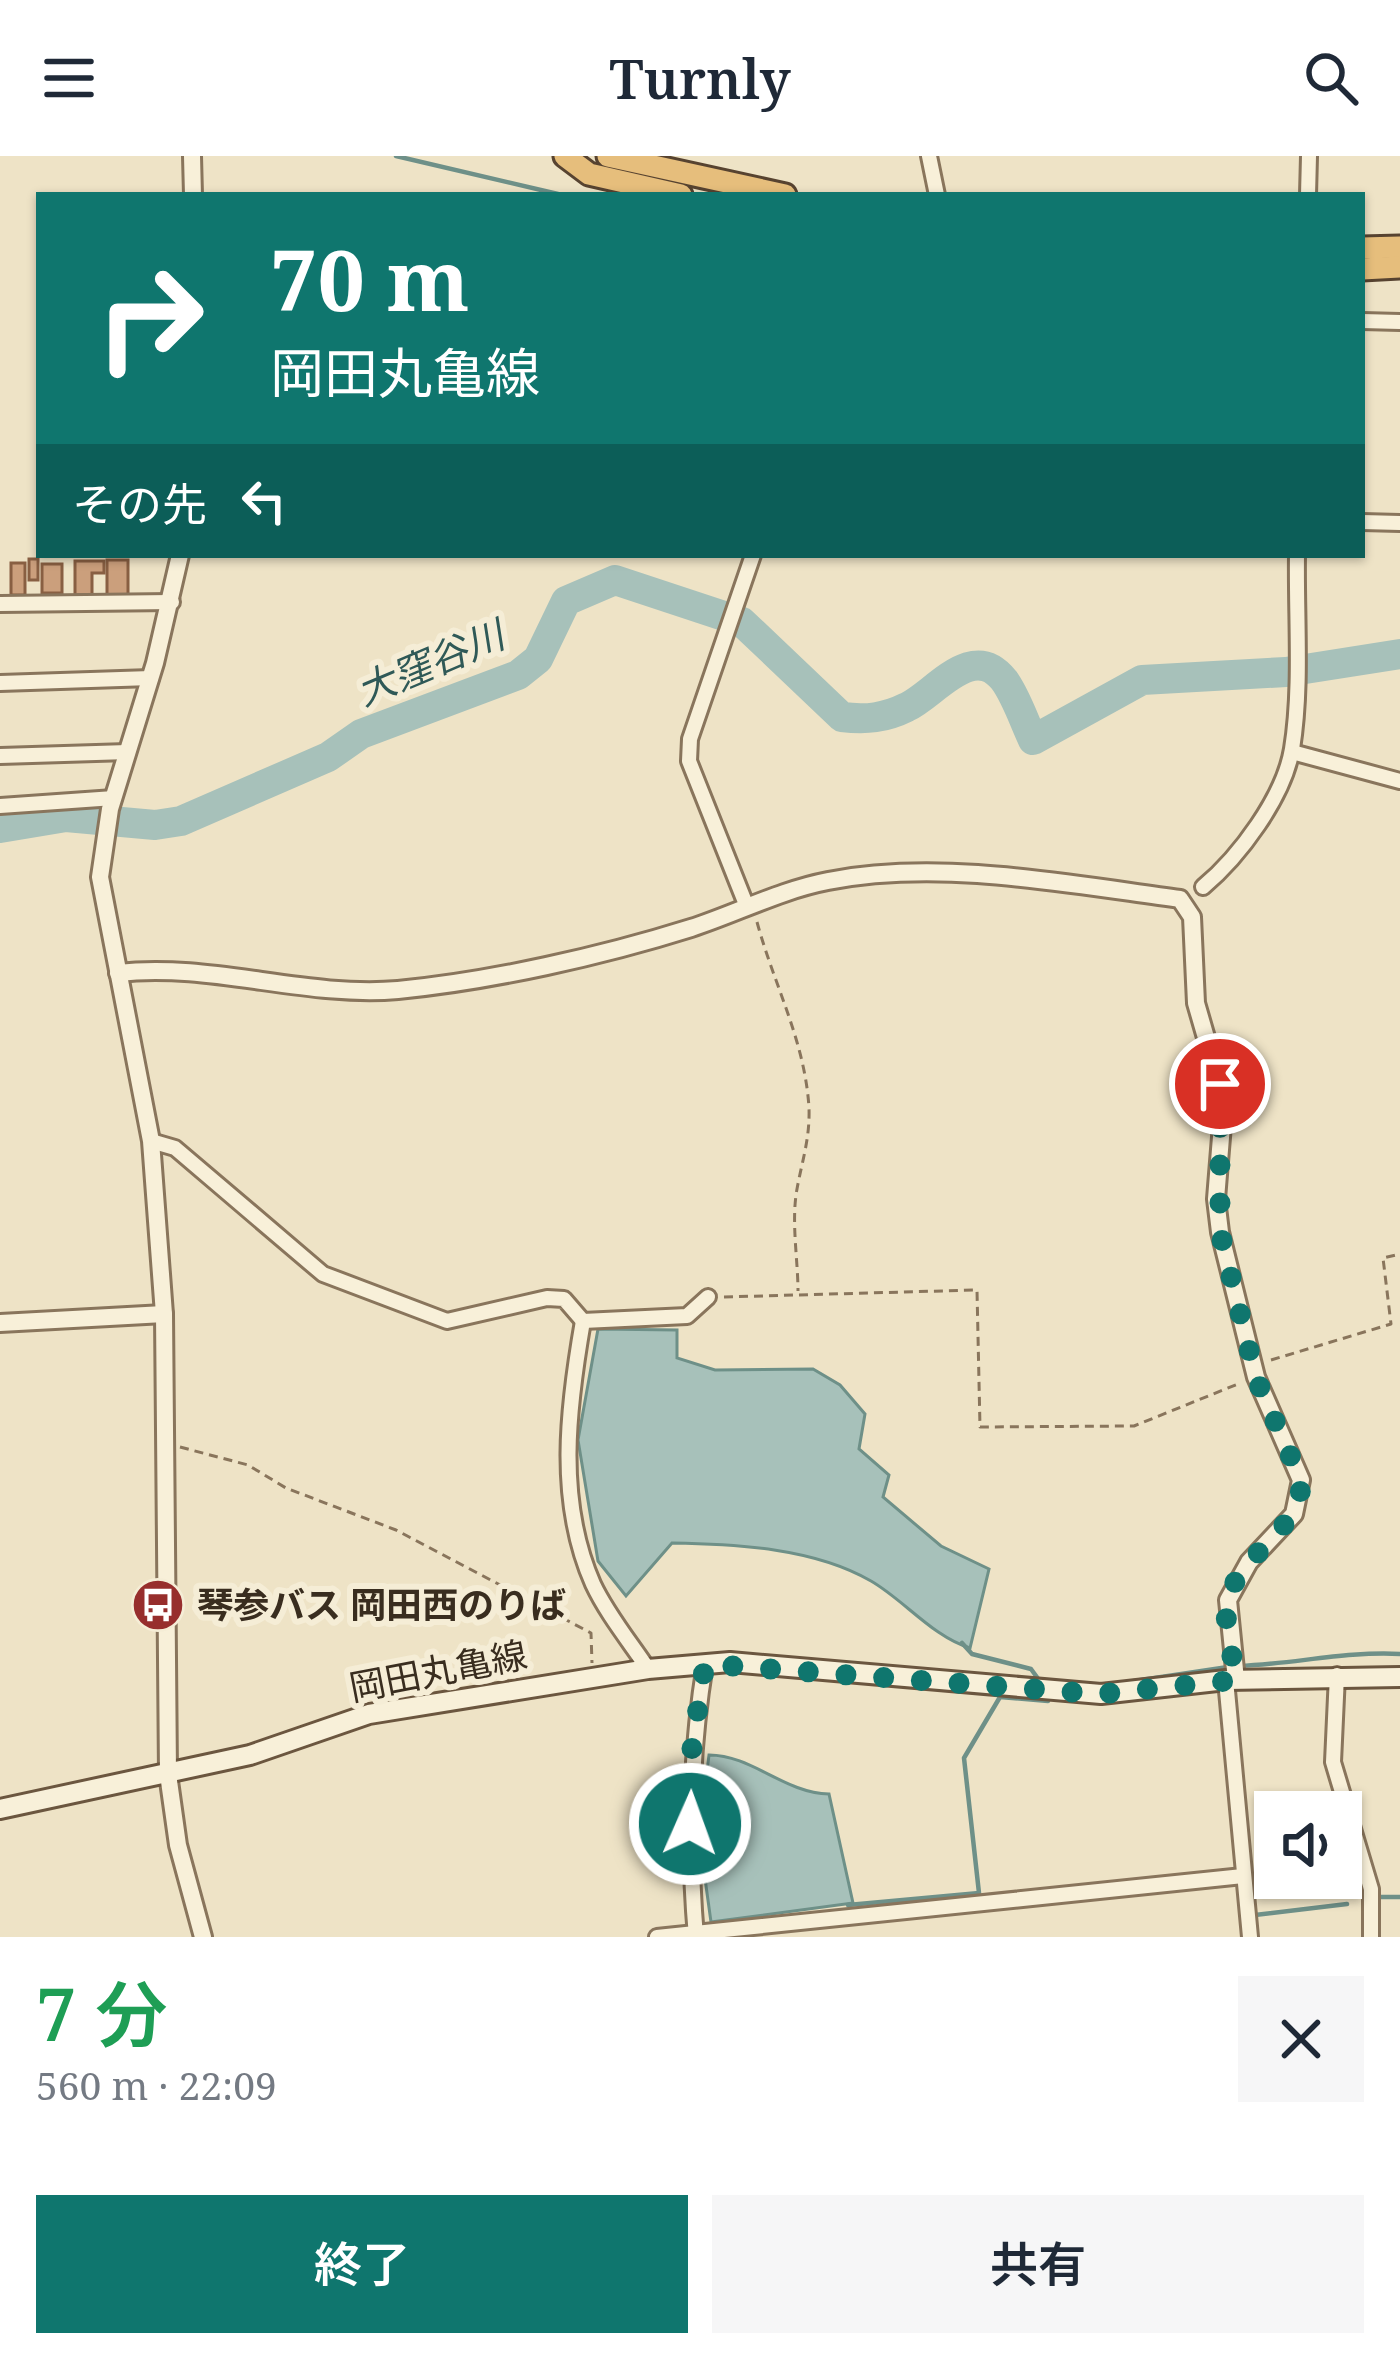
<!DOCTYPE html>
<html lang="ja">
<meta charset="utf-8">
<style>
body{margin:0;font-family:"Noto Serif","Noto Sans JP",serif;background:#f6f6f7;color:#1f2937;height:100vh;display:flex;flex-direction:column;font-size:45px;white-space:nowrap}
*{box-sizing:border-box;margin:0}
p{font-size:39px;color:#747a83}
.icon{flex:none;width:66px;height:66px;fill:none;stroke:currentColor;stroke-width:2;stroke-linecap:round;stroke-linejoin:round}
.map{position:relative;height:1781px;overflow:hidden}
.panel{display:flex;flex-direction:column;background:#fff;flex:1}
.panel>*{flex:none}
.hud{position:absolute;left:36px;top:36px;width:1329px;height:366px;border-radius:0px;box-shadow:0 3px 9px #0004;background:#0f766e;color:#fff;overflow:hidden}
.controls{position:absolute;left:1254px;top:1635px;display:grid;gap:24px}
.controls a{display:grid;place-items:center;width:108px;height:108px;border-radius:0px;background:#fff;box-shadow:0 3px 9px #0004;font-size:60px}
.pin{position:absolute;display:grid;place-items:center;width:102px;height:102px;color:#fff;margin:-51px;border:6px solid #fff;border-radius:50%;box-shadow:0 3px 12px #0007}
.me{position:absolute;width:132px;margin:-66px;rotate:2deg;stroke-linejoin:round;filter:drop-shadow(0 0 9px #0008)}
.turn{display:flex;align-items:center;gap:42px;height:252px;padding:0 36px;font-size:54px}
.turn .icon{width:156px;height:156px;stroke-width:2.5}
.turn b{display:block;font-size:84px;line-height:102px}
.then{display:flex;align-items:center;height:114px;padding:0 36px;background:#0003;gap:24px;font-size:45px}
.round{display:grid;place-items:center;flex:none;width:126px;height:126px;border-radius:0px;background:#f6f6f7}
.overview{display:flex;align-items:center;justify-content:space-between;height:204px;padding:0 36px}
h1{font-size:72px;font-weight:600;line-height:90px;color:#1e9e55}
.cta{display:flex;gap:24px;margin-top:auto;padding:24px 36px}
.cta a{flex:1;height:138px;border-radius:0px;background:#0f766e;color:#fff;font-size:48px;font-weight:600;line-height:138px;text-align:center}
.cta a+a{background:#f6f6f7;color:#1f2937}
header{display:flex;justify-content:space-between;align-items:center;height:156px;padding:0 36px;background:#fff;font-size:54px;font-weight:600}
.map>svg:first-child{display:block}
.water{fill:#a7c1ba;stroke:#6e9088;stroke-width:3}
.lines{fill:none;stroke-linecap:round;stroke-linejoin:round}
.stream{stroke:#6e9088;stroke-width:4.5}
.river{stroke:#a7c1ba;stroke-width:30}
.building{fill:#cb9f7c;stroke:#885f42;stroke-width:3}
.minor-casing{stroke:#89755c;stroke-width:20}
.tertiary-casing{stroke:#89755c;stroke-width:22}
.secondary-casing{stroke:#6b563f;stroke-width:24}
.trunk-casing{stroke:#574330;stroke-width:27}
.path{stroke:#89755c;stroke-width:3;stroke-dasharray:9 6;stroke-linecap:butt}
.minor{stroke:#f8f0d9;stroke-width:14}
.tertiary{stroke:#f8f0d9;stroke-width:16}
.secondary{stroke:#f8f0d9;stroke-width:18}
.trunk{stroke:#e6be7c;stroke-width:21}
.route{stroke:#0f766e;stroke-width:21;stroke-dasharray:0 37.8}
.labels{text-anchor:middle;stroke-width:12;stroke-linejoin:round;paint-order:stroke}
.poi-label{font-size:36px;font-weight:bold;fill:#392d1f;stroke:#f5edd6;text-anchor:start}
.street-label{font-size:36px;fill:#392d1f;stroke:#f5edd6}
.water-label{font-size:39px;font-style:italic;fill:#2f5957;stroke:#f5edd6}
</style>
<header><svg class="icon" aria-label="menu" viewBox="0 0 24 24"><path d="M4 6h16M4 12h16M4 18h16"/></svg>Turnly<svg class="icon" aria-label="search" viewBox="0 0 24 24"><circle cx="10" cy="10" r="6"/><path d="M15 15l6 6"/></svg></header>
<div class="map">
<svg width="1400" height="1781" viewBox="0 0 1400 1781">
<rect width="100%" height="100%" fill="#eee3c6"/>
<g class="water">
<path d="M598,1173L677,1174V1202L715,1214L813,1213L840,1229L865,1258L859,1293L889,1319L883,1341L941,1390L989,1413L970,1492C933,1481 904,1444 871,1425C814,1392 736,1388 672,1387L626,1440L598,1405L578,1284Z"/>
<path d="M709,1599C752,1599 784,1637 829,1638L853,1747L711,1766L699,1679Z"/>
</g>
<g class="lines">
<g class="stream">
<path d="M396,0L558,38"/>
<path d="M962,1487L972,1498L1031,1513L1039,1524"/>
<path d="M1239,1510C1293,1508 1347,1495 1400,1498"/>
<path d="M1121,1527L1228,1511"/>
<path d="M1379,1741H1400"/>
<path d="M848,1749L979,1737L964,1602L1000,1541L1048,1545"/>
<path d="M1255,1759L1347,1748"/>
</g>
<path class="river" d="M0,672L66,661L155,669L181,665L328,601L361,578L518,519L538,503L566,445L615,424L742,466L842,561C866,564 885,562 907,551C935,538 972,484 1004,524C1016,540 1024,565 1033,584L1142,524L1286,516L1400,498"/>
</g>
<g class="building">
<rect x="29" y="403" width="9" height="21"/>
<rect x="107" y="404" width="21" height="35"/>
<path d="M75,405H104V417H92V439H75Z"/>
<rect x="11" y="407" width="14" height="32"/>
<rect x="42" y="408" width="20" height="29"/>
</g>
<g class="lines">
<g class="minor-casing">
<g id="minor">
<path d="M929,0L937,39"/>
<path d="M1308,39L1309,0"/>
<path d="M1362,165L1400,166"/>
<path d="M1362,366L1400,367"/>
<path d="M0,448L172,446"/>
<path d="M0,527L151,522"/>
<path d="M1292,596L1400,625"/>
<path d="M0,600L128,596"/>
<path d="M0,650L114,642"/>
<path d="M1203,731C1239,701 1284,641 1292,593C1302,531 1296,462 1297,399"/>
<path d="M747,751L689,605L690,583L753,399"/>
<path d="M151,985L175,992L323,1118L447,1165L547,1142L564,1143L583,1165"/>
<path d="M583,1165C568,1251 556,1344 593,1428C607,1458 630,1486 648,1513"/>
<path d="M583,1165L687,1160L708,1141"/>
<path d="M1337,1519L1333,1606L1371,1733V1781"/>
<path d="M1226,1524L1250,1781"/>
<path d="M657,1781L1243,1720"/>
<path d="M696,1781C688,1688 690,1601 705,1508"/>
</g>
</g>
<g class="tertiary-casing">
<g id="tertiary">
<path d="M192,0L193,39"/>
<path d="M180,399L155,507L110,653L100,721L151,985L164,1158L168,1618L178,1689L203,1781"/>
<path d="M118,817C210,806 304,842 398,834C491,825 602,800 691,772C737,757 781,734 828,725C940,703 1068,728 1180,743L1192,761L1196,847L1224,944L1216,1043L1220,1076L1256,1221L1301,1324L1294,1358L1249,1406L1228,1444L1236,1524"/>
<path d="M0,1167L164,1158"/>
</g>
</g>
<g class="secondary-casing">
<path id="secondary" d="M0,1653L250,1599L369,1558L648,1513L730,1506L1101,1538L1226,1524L1400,1521"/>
</g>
<g class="trunk-casing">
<g id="trunk">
<path d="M565,0L589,18L681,39"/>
<path d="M608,0L785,39"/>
<path d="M1362,92L1400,91"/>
<path d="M1362,113L1400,111"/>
</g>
</g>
<g class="path">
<path d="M757,766C774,829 805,885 809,952C810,983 802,1005 797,1033C791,1065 798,1104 798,1135"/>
<path d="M724,1141L977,1134L980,1271L1134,1270L1238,1228"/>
<path d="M1271,1204L1391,1168L1383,1102L1400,1098"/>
<path d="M180,1291L248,1309L286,1332L396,1374L591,1477L592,1507"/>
</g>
<use href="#minor" class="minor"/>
<use href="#tertiary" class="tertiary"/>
<use href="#secondary" class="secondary"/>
<use href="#trunk" class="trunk"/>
</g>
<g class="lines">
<path class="route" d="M690,1668L692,1591L705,1508L1100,1538L1236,1524C1233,1497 1221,1466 1229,1440C1243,1395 1303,1373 1301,1324L1256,1222L1220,1076V928"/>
</g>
<defs>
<g id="bus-disc" transform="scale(2.7)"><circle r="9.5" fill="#972e2d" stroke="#f5edd6"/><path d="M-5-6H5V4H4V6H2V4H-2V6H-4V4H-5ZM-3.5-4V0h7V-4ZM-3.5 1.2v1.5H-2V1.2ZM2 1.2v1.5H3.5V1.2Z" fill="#fff"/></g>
</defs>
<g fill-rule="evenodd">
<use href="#bus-disc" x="158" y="1449"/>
</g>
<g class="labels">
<g class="poi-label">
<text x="197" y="1462">琴参バス 岡田西のりば</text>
</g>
<g class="street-label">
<text transform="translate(438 1515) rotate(-11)" y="13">岡田丸亀線</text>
</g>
<g class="water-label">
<text transform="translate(430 507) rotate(-23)" y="14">大窪谷川</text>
</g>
</g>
</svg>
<div class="controls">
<a><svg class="icon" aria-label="sound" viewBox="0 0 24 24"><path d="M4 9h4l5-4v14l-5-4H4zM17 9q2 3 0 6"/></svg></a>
</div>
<div class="pin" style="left:1220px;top:928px;background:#d93025"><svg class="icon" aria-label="arrive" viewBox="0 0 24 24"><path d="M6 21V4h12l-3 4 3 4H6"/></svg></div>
<svg class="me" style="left:690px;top:1668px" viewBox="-20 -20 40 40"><circle r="17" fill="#0f766e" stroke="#fff" stroke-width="3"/><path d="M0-11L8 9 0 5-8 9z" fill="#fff"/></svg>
<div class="hud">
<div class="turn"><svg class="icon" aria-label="right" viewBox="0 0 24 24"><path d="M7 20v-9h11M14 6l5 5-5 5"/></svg><div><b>70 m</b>岡田丸亀線</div></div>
<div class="then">その先<svg class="icon" aria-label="left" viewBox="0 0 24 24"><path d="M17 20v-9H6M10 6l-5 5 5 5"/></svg></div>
</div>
</div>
<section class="panel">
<div class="overview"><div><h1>7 分</h1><p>560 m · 22:09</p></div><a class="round"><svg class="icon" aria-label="close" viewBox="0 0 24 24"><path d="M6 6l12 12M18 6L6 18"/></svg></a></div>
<div class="cta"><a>終了</a><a>共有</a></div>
</section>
